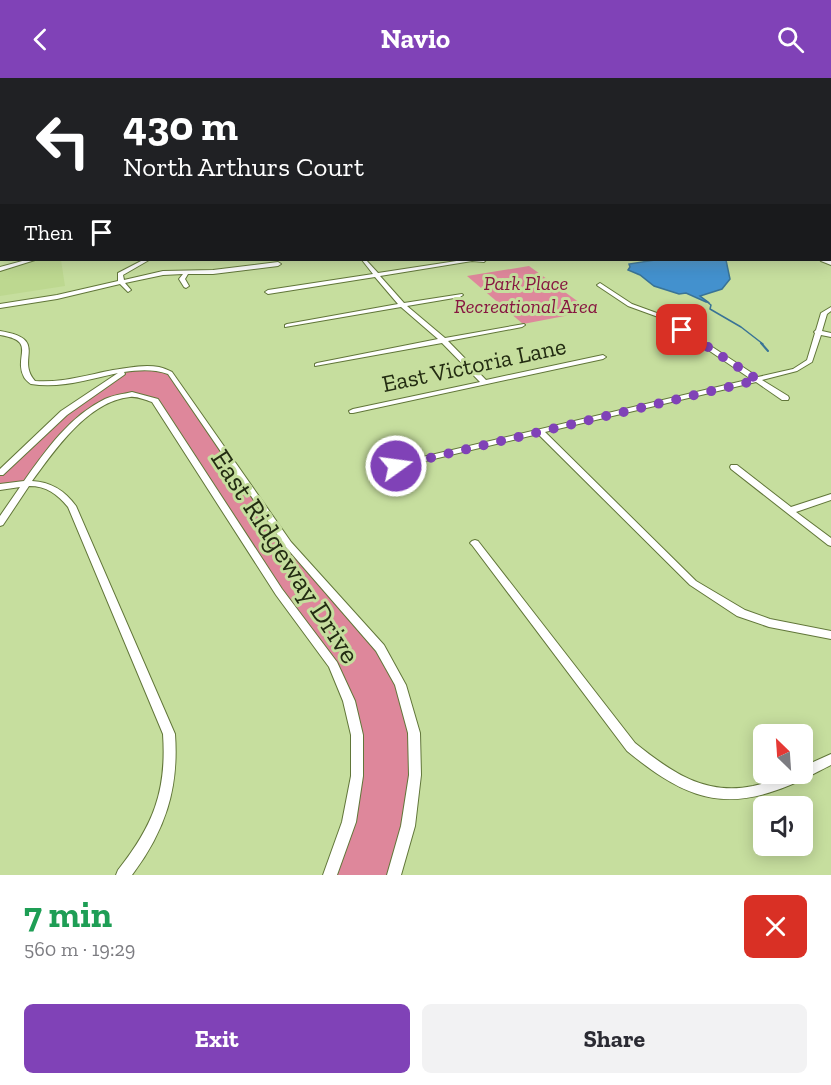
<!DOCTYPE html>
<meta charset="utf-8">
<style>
body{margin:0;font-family:"Zilla Slab",serif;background:#f2f2f3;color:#2b2b33;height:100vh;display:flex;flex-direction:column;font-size:22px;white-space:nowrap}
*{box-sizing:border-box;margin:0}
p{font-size:20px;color:#7c7c81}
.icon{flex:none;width:33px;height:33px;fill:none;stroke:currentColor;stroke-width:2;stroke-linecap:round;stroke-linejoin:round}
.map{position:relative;height:797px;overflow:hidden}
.panel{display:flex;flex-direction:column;background:#fff;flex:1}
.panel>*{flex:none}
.hud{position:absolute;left:0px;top:0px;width:831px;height:183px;box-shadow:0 3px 15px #0003;background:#202124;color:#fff;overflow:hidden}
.needle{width:39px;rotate:335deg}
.buttons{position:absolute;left:753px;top:646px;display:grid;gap:12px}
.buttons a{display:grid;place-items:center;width:60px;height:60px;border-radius:9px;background:#fff;box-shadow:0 3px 15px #0003;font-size:30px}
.pin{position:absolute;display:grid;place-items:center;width:51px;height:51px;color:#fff;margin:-26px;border-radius:12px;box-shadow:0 3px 9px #0006}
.me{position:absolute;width:66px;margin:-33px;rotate:76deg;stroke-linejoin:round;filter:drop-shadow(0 0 4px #0008)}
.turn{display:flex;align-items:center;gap:21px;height:126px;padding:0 24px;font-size:27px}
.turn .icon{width:78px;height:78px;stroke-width:2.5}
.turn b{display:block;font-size:42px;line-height:51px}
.then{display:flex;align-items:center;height:57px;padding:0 24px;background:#0003;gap:12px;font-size:22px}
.round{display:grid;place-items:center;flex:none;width:63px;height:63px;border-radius:9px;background:#f2f2f3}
.headline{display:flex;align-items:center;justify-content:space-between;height:102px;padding:0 24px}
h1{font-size:36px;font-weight:700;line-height:45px;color:#1e9e55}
.button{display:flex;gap:12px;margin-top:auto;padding:12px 24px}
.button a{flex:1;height:69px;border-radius:9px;background:#8042b7;color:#fff;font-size:24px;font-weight:700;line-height:69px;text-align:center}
.button a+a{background:#f2f2f3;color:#2b2b33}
header{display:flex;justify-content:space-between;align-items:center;height:78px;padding:0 24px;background:#8042b7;color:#fff;font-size:27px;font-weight:700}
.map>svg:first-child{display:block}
.built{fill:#bdd890}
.green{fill:#de879b}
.water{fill:#4391ce;stroke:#397396;stroke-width:1.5}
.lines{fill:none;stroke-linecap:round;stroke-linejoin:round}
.stream-far1{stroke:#397396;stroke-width:1.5}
.stream{stroke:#397396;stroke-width:2}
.minor-casing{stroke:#617639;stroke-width:2}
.major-casing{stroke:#617639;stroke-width:2}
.minor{fill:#fff;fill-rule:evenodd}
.major{fill:#fff;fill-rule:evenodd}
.route{stroke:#8042b7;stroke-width:10;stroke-dasharray:0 18}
.labels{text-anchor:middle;stroke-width:6;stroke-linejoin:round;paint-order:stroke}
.far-park-label{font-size:20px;font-style:italic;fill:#871540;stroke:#c6de9e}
.street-label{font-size:24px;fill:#232c12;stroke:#c6de9e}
.near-street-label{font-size:28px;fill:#232c12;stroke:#c6de9e}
</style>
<header><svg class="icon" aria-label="back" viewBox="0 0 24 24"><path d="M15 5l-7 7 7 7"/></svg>Navio<svg class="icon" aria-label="search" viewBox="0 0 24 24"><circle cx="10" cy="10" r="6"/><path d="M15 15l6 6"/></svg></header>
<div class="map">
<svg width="831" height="797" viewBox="0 0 831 797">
<rect width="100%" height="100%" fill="#c6de9e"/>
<path class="built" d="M32,182H61L65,208L0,218V191Z"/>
<g class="green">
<path d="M529,188L591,233L523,246L467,198Z"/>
<path d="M146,288H157L170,295C209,351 246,408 287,463C336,531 396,564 413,654C422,700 403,752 394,797H330L349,744L357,657L333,587L155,323C147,322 139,319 132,318C92,315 49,378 27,405L0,409V395C41,358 91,301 146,288Z"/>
</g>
<path class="water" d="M655,182H726L730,201L722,211L700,218L708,224H706L686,215L679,216L654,208L640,197L628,192L630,189L629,186Z"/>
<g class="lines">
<path class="stream-far1" d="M706,223L711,227L710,231L741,249L763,266"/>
<path class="stream" d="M761,265L768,273"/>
<g class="minor-casing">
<g id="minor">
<rect x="0" y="90" width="2" height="2"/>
<rect x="830" y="95" width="1" height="2"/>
<rect x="830" y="114" width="1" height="2"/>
<rect x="0" y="126" width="2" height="3"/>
<rect x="830" y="128" width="1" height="2"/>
<path d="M143,182H149L123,197L124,202L163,193L213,192L278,184L281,186L278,188L213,196H188L185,201L189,208L186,210L184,209L179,201L183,196L163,197L125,205L131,212L128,214L120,206L57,221L0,230V226L57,217L118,203V195Z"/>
<path d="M362,182H366L378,195L463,182H486L484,184L472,183L380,198L404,225L462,216L463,217L460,219L407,228L445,260L524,246L525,247L522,249L448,263L486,302L603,277L606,279L603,281L353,335H350L349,333L353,331L480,304L442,265L315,288V286L317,285L438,261L401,229L285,249V247L287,246L398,226L375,199L268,216L265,214L268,212L373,196Z"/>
<path d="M600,205L632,226L665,238L758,299L793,291L807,282L815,255L814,254L816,252L821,235L831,229V233L827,236L822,253L831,255V259L821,257L812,284L797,293L762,302L788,318L789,320L788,322H782L756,304L545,354L696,503L745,532L770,541L831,553V561L769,549L737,538L690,507L538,356L396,390L392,388L393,386L751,301L661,240L628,228L598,208L597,207Z"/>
<path d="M0,253C50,261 15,281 35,303C62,305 87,297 113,292C128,290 144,286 159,289C164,290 168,292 172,294L291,464L384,567L406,607L420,655L421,697L415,748L401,797H387L401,748L409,697L408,655L395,607L376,573L285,468L168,296C153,291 139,292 124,294L125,296L124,297L67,337L3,397H0V391L61,333L118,295C90,301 60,311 31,306C30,306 24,300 24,299C13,278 38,263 0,257Z"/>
<path d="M132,314L158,321L282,511L337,584L355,623L363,657V698L356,744L337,797H323L342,744L351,698V657L343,623L329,589L276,517L152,324C145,322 137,318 130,319C88,323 55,372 32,403C52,404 65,413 76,428L175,656C179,711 165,753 132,797H116L118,792C153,748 167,713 163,656L68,429C57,416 47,408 29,408L3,447L0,448V438L20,409L0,412V406L24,403C46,372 70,338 105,321C113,317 124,316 132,314Z"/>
<path d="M731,387H737L791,429L831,416V422L796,434L831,460V468L828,467L731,391L730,389Z"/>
<path d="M475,462L478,463L635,665C671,694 705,718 753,708C761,706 769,704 776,701C780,700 784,697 788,696C793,695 798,696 802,696V689L831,676V687C813,696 796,706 777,712C714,735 675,712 627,673L472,467L470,465L472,463Z"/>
</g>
</g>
<g class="major-casing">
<g id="major">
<path d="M26,182H35L0,193V189Z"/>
<path d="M820,182L831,183V187L821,183Z"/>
</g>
</g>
<use href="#minor" class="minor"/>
<use href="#major" class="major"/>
</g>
<linearGradient id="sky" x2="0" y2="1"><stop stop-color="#66a6de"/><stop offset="0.42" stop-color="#e5f0d3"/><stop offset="1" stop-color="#e5f0d3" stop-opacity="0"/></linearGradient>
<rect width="831" height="194" fill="url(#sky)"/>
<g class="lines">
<path class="route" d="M396,388L758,302L682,252"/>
</g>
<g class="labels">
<g class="far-park-label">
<text x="526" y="212">Park Place<tspan x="526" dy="23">Recreational Area</tspan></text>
</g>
<g class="street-label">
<text transform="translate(474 287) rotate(-12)" y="8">East Victoria Lane</text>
</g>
<g class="near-street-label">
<text transform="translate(286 478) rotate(57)" y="10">East Ridgeway Drive</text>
</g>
</g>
</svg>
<div class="buttons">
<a><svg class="needle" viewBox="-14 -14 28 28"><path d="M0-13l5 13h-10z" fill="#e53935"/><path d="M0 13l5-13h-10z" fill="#7c7c81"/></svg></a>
<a><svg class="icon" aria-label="sound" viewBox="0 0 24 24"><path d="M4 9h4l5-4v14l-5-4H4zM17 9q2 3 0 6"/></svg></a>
</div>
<div class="pin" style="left:682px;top:252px;background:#d93025"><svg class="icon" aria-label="arrive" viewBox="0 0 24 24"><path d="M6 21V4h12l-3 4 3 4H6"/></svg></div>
<svg class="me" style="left:396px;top:388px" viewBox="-20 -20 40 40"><circle r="17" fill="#8042b7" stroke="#fff" stroke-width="3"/><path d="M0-11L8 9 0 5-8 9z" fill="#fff"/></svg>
<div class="hud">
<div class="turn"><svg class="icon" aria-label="left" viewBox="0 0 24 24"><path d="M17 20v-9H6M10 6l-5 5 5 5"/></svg><div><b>430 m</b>North Arthurs Court</div></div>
<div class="then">Then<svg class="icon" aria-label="arrive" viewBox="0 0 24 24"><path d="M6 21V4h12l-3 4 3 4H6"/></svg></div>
</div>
</div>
<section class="panel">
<div class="headline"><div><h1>7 min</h1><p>560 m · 19:29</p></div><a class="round" style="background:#d93025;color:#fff"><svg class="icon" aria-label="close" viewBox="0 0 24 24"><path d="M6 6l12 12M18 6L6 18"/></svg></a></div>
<div class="button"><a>Exit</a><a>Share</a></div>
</section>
